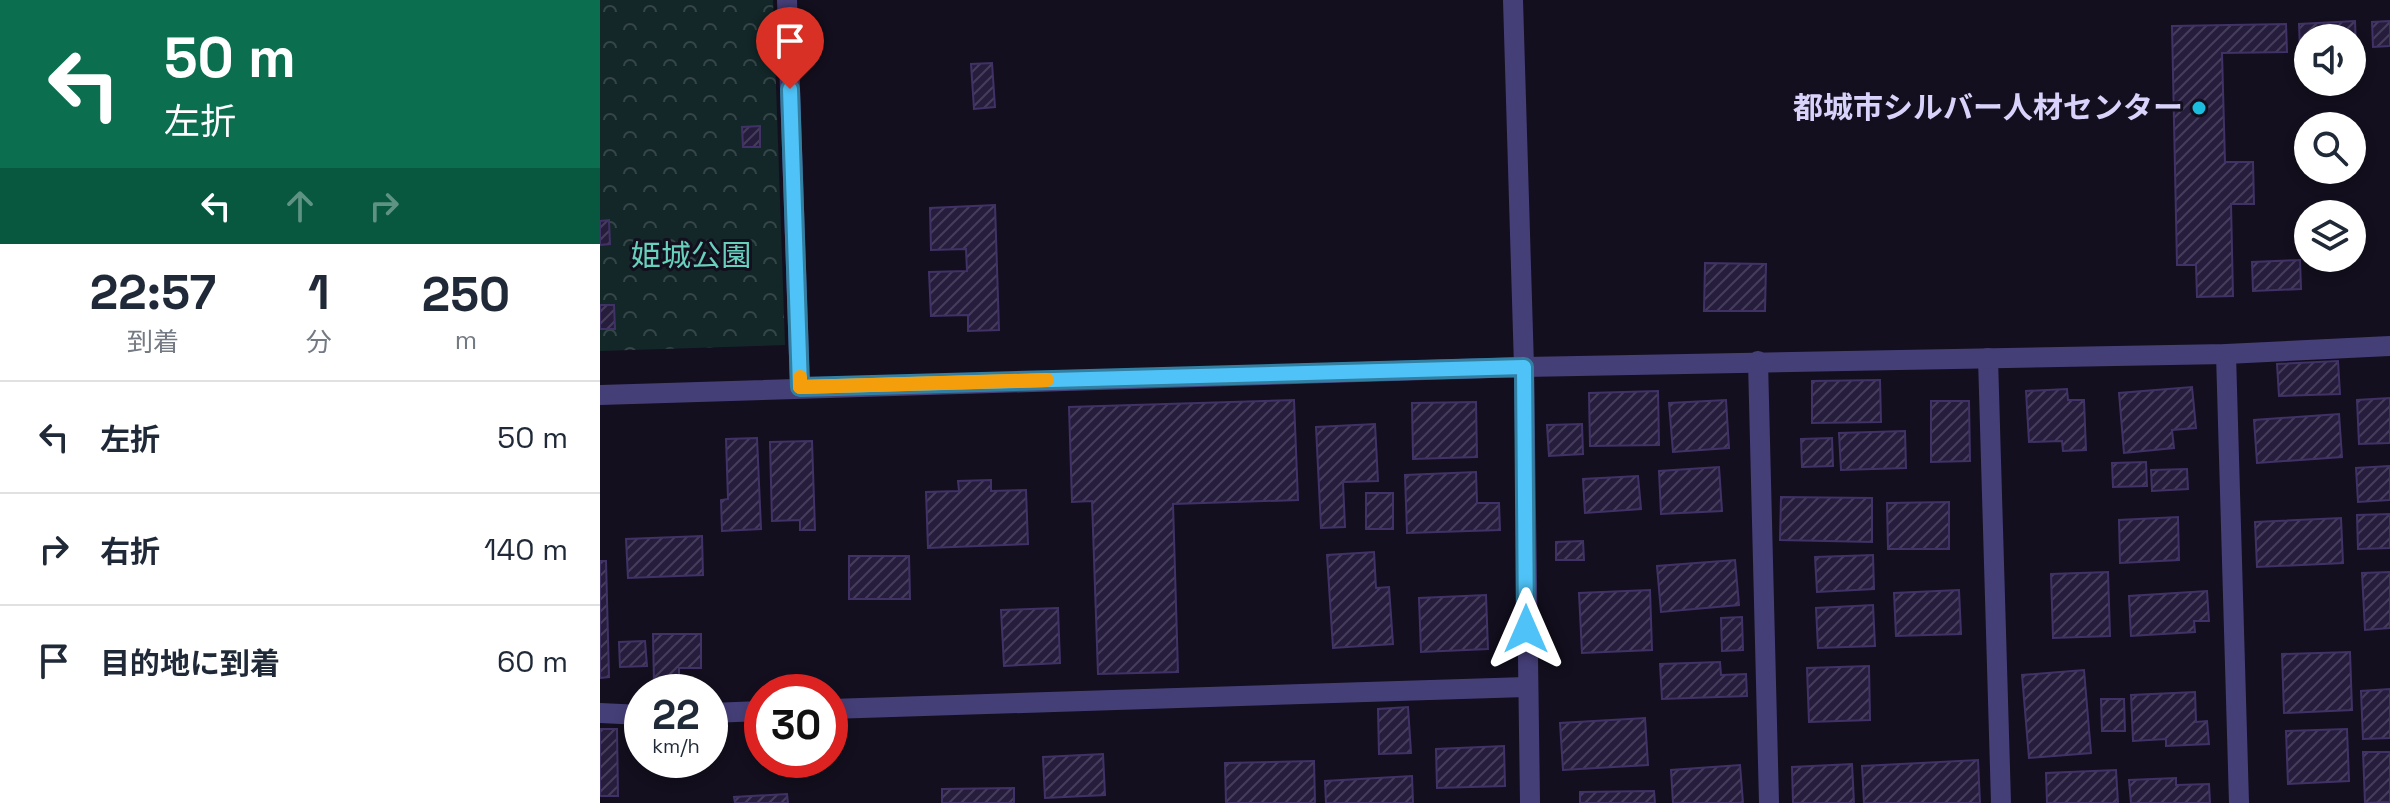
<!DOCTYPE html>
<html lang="ja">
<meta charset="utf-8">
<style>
body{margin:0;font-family:"Space Grotesk","Noto Sans JP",sans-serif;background:#f2f2f3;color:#1f2937;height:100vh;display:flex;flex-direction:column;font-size:30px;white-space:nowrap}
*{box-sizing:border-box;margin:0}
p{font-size:26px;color:#747a83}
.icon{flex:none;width:44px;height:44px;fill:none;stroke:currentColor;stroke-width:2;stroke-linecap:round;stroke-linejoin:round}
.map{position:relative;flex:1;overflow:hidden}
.drawer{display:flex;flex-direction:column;background:#fff;width:600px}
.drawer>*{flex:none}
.top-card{background:#0b6e4f;color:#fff;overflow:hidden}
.fabs{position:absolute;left:1694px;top:24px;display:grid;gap:16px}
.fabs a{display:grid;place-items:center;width:72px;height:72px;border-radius:50%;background:#fff;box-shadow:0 4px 12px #0003;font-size:40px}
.speed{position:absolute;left:24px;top:674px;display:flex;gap:16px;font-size:40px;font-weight:700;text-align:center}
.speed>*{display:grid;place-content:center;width:104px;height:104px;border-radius:50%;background:#fff;box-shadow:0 4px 12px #0003;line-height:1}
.speed small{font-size:20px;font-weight:400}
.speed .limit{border:12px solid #d22;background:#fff;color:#111}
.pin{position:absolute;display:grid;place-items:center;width:68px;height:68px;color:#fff;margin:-82px -34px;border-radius:50% 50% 50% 0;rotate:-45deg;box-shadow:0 0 8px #0007}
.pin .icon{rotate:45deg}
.me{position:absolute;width:88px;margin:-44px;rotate:0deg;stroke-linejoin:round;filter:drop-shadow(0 0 6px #0008)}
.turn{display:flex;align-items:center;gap:28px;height:168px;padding:0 32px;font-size:36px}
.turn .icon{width:104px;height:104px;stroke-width:2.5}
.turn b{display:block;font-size:56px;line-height:68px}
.lanes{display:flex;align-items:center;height:76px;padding:0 32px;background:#0003;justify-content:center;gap:40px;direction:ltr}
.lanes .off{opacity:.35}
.eta{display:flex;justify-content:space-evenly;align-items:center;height:136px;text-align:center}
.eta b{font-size:48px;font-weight:700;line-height:56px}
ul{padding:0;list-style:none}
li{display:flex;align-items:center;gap:24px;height:112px;padding:0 32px;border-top:2px solid #e0e1e3}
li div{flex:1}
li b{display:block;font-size:30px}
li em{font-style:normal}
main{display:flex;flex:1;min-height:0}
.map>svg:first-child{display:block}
.forest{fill:url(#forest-crowns)}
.building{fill:url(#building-hatch);stroke:#403266;stroke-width:2}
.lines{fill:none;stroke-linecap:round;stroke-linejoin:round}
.minor{stroke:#453f78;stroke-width:20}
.route-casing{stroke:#337fa1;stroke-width:20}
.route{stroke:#4fc3f7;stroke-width:14}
.slow{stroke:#f59e0b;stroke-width:14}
.poi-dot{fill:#1bbcdd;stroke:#130f1e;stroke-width:3}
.labels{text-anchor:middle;stroke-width:6;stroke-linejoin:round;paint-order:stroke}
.poi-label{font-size:30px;font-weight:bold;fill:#d9d2fa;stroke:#130f1e;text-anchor:end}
.park-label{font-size:30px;fill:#67d0bd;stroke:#130f1e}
</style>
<main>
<section class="drawer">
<div class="top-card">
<div class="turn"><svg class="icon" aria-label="left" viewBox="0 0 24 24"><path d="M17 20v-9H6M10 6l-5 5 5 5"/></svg><div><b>50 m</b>左折</div></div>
<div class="lanes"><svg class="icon" aria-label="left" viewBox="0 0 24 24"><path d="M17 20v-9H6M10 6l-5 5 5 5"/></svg><svg class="icon off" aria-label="ahead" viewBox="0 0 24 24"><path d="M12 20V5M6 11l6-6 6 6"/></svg><svg class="icon off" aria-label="right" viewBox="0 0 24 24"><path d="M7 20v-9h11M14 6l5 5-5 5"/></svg></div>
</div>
<div class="eta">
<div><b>22:57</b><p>到着</p></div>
<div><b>1</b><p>分</p></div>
<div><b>250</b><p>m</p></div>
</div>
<ul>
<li><svg class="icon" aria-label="left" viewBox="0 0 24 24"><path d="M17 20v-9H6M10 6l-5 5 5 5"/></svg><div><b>左折</b></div><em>50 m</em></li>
<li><svg class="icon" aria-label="right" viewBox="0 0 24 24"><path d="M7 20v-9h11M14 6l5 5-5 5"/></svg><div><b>右折</b></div><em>140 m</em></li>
<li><svg class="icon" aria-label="arrive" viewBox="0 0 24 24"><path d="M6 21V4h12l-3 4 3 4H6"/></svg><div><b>目的地に到着</b></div><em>60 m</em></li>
</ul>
</section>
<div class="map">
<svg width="1790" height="803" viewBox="0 0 1790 803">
<defs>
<pattern id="forest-crowns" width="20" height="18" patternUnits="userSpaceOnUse" patternTransform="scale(2)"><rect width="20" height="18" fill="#132728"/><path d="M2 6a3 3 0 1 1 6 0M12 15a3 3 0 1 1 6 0" fill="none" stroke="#354548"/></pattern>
<pattern id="building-hatch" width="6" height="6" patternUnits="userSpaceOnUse" patternTransform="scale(2)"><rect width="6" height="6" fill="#261d3d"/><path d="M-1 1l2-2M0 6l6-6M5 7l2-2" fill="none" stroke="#453d5a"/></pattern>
</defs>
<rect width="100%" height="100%" fill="#130f1e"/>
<path class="forest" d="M0,0H173L185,345L0,351Z"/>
<g class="building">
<path d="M1755,21L1756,47H1752V38H1708V49H1700L1699,24Z"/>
<path d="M1790,21V46L1773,47L1772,22Z"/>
<path d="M1686,24L1687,52L1622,53L1625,162H1653L1654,204H1631L1633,296L1597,297L1596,265H1577L1572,26Z"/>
<path d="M392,63L395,107L374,109L371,64Z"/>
<path d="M160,126V147H143L142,127Z"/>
<path d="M395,205L399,330L368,331V315L331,316L329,272L367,271L366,249L331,250L330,208Z"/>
<path d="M9,220L10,244L0,245V221Z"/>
<path d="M1700,260L1701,289L1653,291L1652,262Z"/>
<path d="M1105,263L1166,264L1165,311H1104Z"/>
<path d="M0,305H14L15,329H0Z"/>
<path d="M1738,361L1740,394L1679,396L1677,364Z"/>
<path d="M1280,380L1281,422L1212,423V381Z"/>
<path d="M1592,387L1596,428L1572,430L1574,448L1524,453L1519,393Z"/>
<path d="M1467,389L1468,400H1484L1486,450L1463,451L1462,441L1429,442L1426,391Z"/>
<path d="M1058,391L1059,445L990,446L989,393Z"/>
<path d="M1790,398V443L1759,444L1757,400Z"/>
<path d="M694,400L698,500L573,504L578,672L498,674L492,501L472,502L469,407Z"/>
<path d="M1126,400L1129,448L1073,452L1069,403Z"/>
<path d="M1331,401H1369L1370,461L1331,462Z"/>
<path d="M876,402L877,457L813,459L812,403Z"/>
<path d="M1739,414L1742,457L1657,463L1654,420Z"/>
<path d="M775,424L778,481L743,482L745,527L721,528L716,427Z"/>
<path d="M982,424L983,454L949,456L947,425Z"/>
<path d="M1305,431L1306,468L1241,470L1239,433Z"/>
<path d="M157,438L161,529L122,531L121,500L128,499L126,439Z"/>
<path d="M1232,438L1233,466L1202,467L1201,439Z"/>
<path d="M212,441L215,530H200V520L172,521L170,442Z"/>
<path d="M1546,462L1547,486L1513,487L1512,463Z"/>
<path d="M1790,466V500L1758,502L1756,468Z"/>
<path d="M1119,467L1122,511L1061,514L1059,471Z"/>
<path d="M1587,469L1588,489L1552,491L1551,470Z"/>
<path d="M876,472L877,503H899L900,530L807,533L805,475Z"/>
<path d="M1038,476L1041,509L985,513L983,479Z"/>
<path d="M391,480V491L426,490L428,544L328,548L326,492L359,491L358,481Z"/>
<rect x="766" y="493" width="27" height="36"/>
<path d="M1181,497L1272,498V542L1180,540Z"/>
<path d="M1349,502V549H1288L1287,503Z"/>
<path d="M1790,514V548L1758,549L1757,515Z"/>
<path d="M1578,517L1579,560L1520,563L1519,520Z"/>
<path d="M1741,518L1743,563L1657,567L1655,522Z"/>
<path d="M102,536L103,575L28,578L26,539Z"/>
<path d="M983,541L984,560H956V542Z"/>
<path d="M774,552L776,588L789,587L793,644L733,648L727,555Z"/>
<path d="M1273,555L1274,589L1217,592L1215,557Z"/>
<path d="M249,556H309L310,599H249Z"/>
<path d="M1135,560L1139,605L1061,612L1057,566Z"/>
<path d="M0,561H6L9,677L0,678Z"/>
<path d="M1508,572L1510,636L1453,638L1451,574Z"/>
<path d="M1790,572V628L1765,630L1762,573Z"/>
<path d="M1050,590L1052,650L982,653L979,593Z"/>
<path d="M1359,590L1361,634L1296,636L1294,593Z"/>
<path d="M1607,591L1609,621H1594L1595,632L1531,636L1529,596Z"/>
<path d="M886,595L888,649L821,652L819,598Z"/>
<path d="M1273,605L1275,646L1218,648L1216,608Z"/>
<path d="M458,608L460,663L404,666L401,610Z"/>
<path d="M1142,617L1143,650L1122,651L1121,618Z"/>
<path d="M53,634H101V668H79V684H54Z"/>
<path d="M45,641L47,666L20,667L19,642Z"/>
<path d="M1750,652L1752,710L1684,713L1682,654Z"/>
<path d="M1120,662L1121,675L1146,674L1147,696L1062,699L1060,664Z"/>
<path d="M1269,666L1270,720L1209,722L1207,668Z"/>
<path d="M1484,670L1491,753L1429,758L1422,675Z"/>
<path d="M1790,689V738L1763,739L1761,691Z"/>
<path d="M1595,692L1596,722L1607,721L1609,744L1566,746V739L1533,741L1531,695Z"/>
<path d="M1501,699H1524L1525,731H1502Z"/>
<path d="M808,707L811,753L779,754L778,709Z"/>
<path d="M1045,718L1048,765L963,770L960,723Z"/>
<path d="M0,729H17L18,796H0Z"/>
<path d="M1747,729L1749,781L1688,784L1686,731Z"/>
<path d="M904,746L905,786L837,788L836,749Z"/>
<path d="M1763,752H1790V802L1765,803Z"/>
<path d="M503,754L505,795L445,798L443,757Z"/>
<path d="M1378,760L1380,803H1264L1262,766Z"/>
<path d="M714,761L715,803H626L625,763Z"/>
<path d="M1252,764L1254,803H1193L1192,767Z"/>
<path d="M1140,765L1143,803H1073L1071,770Z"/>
<path d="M1516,770L1518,803H1447L1446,773Z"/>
<path d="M812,776L813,803H726L725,781Z"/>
<path d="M1576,778V785L1609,784L1610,803H1531L1529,780Z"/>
<path d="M414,788V803H342V789Z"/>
<path d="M1054,791L1055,803H980V792Z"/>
<path d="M187,794L188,803H135L134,797Z"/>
</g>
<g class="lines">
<g class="minor">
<path d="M187,0L200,387"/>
<path d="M913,0L924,367L930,803"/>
<path d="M1626,354L1639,803"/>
<path d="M1388,358L1401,803"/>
<path d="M1158,361L1169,803"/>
<path d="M0,395L924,367L1626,354L1790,346"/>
<path d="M230,709L927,687"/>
<path d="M0,713L42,715"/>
<path d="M110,713L162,711"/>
</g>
</g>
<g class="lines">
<g class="route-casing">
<path id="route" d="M190,89L200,387L924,367L926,629"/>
</g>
<use href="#route" class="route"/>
<path class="slow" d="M200,377V387L447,380"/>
</g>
<circle class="poi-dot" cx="1599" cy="108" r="8"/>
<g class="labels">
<g class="poi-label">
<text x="1583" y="118">都城市シルバー人材センター</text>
</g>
<g class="park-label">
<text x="91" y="266">姫城公園</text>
</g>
</g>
</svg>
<div class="fabs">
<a><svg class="icon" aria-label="sound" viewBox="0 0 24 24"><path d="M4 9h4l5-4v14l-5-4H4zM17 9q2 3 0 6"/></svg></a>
<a><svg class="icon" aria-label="search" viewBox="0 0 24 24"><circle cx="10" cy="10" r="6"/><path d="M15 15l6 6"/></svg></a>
<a><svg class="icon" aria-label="layers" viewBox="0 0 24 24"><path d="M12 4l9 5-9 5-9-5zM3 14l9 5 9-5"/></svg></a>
</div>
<div class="speed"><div>22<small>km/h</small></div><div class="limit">30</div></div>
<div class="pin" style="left:190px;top:89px;background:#d93025"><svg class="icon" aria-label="arrive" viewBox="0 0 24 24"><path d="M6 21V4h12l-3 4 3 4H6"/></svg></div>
<svg class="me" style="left:926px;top:629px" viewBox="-20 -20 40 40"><path d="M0-17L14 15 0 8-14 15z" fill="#4fc3f7" stroke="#fff" stroke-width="4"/></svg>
</div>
</main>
